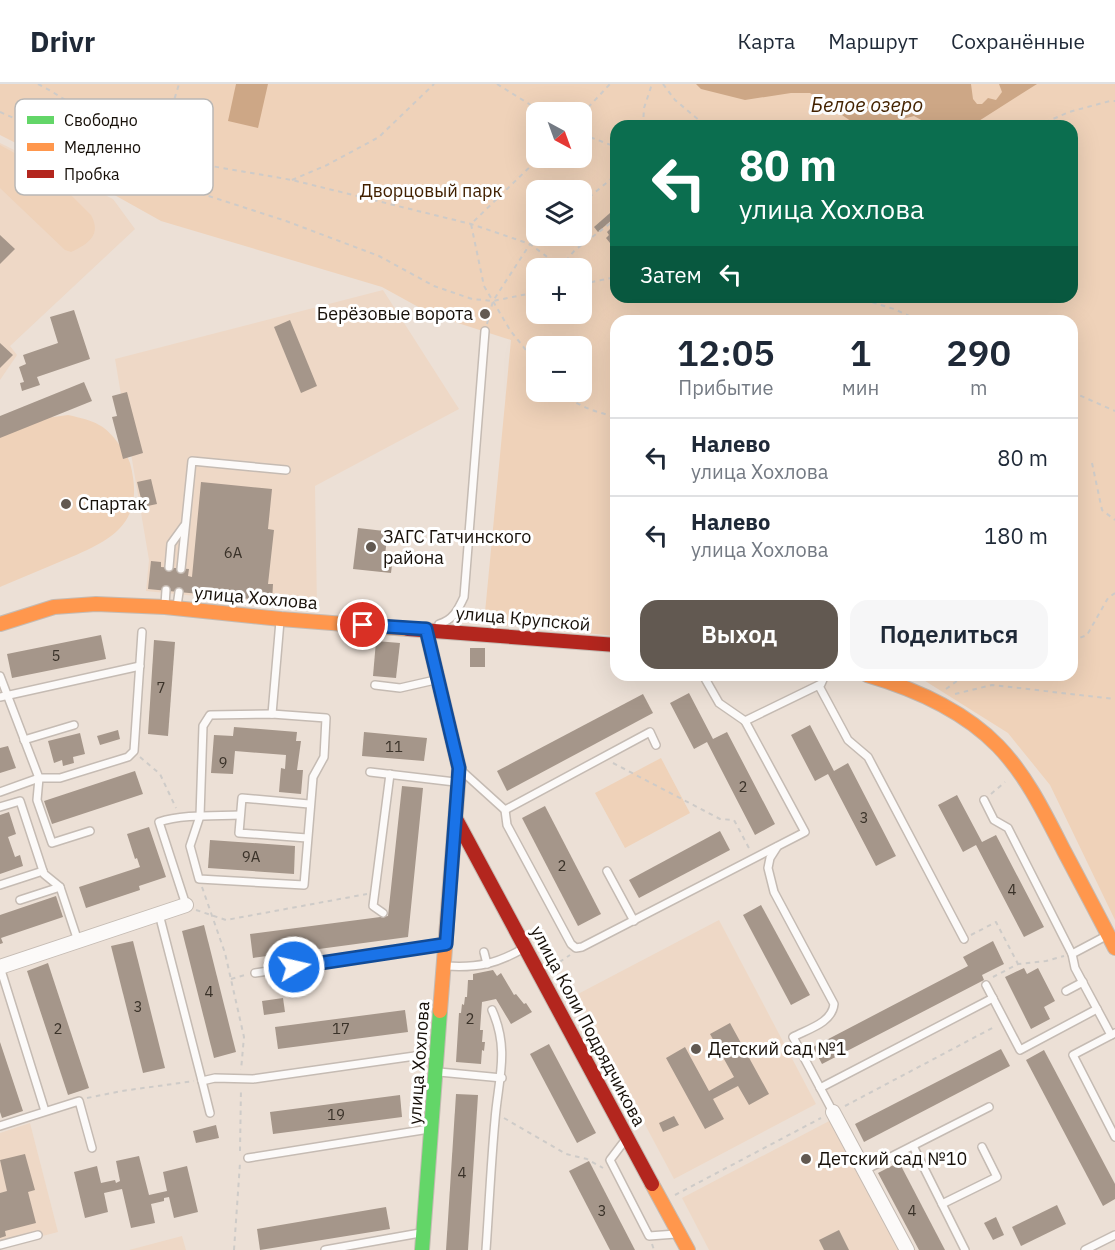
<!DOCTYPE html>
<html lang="ru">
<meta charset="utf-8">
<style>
body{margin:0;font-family:"IBM Plex Sans",sans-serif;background:#f6f6f7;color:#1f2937;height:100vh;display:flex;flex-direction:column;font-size:22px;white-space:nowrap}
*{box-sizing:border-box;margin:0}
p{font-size:20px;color:#747a83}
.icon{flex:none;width:33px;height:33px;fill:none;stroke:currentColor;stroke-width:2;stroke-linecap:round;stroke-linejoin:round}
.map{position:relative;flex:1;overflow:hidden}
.details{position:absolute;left:610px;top:231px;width:468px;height:366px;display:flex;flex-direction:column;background:#fff;border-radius:18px;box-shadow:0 6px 24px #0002}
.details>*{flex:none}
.banner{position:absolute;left:610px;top:36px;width:468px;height:183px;border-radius:18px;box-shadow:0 6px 24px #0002;background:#0b6e4f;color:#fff;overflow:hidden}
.needle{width:39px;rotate:139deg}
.tools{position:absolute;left:526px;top:18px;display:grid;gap:12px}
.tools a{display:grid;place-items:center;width:66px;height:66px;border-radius:12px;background:#fff;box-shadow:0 6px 24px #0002;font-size:30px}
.pin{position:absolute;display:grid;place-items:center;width:51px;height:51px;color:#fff;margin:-26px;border:3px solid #fff;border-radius:50%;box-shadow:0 2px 6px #0007}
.me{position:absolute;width:66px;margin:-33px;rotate:81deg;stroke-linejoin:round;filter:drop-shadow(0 0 4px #0008)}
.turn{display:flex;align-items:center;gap:21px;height:126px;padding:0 30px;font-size:27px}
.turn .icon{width:78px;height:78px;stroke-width:2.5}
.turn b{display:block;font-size:42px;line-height:51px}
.then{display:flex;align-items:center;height:57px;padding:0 30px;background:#0003;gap:12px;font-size:22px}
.eta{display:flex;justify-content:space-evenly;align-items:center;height:102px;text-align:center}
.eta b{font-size:36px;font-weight:600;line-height:42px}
.button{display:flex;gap:12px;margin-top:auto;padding:12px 30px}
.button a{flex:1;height:69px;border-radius:18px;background:#625951;color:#fff;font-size:24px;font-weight:600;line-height:69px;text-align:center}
.button a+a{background:#f6f6f7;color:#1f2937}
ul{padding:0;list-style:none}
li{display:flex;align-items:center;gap:18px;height:78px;padding:0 30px;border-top:2px solid #e0e1e3}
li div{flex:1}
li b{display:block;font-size:22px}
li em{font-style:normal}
header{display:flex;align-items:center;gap:36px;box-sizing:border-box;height:84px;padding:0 30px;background:#fff;border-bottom:2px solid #e0e1e3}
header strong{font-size:28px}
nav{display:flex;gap:33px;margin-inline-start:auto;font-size:21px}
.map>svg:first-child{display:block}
.built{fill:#eed8c6}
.green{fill:#efd2b9;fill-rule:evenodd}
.water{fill:#cda786}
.building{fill:#a5968a}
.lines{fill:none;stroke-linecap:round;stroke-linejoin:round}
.lane-casing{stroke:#c5bbb3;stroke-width:10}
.street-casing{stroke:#c5bbb3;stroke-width:16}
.fast-casing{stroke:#c5bbb3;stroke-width:16}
.slow-casing{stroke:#c5bbb3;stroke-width:16}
.jam-casing{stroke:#c5bbb3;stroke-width:16}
.path{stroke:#cecbc8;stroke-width:2;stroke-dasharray:4.5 4.5;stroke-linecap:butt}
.lane{stroke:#fcfaf9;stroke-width:7}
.street{stroke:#fcfaf9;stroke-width:14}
.fast{stroke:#63d668;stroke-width:14}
.slow{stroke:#ff974d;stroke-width:14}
.jam{stroke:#b3261e;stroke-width:14}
.route-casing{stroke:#114b97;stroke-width:15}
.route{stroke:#1a73e8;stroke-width:10}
.poi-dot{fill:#625951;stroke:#fff;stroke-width:2}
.labels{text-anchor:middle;stroke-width:6;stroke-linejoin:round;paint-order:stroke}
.number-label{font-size:15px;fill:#3a3229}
.park-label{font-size:18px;fill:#412000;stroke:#fff}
.poi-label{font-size:18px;fill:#171009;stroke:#fff;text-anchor:start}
.street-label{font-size:18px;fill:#171009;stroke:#fff}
.water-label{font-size:20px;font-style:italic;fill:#442300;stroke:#fff}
.key{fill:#fff;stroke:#b9b7b5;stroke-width:1.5}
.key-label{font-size:16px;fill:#171009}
</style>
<header>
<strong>Drivr</strong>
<nav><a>Карта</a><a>Маршрут</a><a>Сохранённые</a></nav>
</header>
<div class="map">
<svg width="1115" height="1166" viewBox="0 0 1115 1166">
<rect width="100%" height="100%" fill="#ece0d6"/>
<g class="built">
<path d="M0,59L113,115L135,145L10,262L17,271L0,296Z"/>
<path d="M383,206L459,325L315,402L317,524L146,507L149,476L115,275Z"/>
<path d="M719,836L816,1020L674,1095L576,911Z"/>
<path d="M833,1035L902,1166H709L682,1114Z"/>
<path d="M30,1039L58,1148L0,1163V1049Z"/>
<path d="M182,1152L186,1166H129Z"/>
</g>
<g class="green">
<path d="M0,0H1115V836L1050,701L1008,649L922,595L904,591H1072V237H616V552L484,539L511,256L433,231L382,203L161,137L77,90L0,51ZM537,28H582V74H537ZM616,42H1072V213H616ZM537,106H582V152H537ZM537,184H582V230H537ZM537,262H582V308H537Z"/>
<path d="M0,61L47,87L91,131C102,151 88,160 71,168L65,166L0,104Z"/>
<path d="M68,331C95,337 105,340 121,363C124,368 128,373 130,379C146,439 113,456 64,476C43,485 21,494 0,503V353L46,334Z"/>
<path d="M661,674L690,729L625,764L595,709Z"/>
</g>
<g class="water">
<path d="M236,0H268L258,44L228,37Z"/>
<path d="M696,0H971L973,15L977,20H982L988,14L996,16L1002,8L999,0H1037L971,42H932L914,32L877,42H858L810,9H791L745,16L701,5Z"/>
</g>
<g class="building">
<path d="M610,129L614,134L598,148L594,143Z"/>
<path d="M613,142L616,146V153L610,159L606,154L609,151L607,148Z"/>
<path d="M0,151L15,165L0,180Z"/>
<path d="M74,226L90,275L37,293L40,301L22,307L20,299L24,298L19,283L26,280L23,271L58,259L50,233Z"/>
<path d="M290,236L317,302L301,309L274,243Z"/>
<path d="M0,259L13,271L0,284Z"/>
<path d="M84,298L92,317L0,354V332Z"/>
<path d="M127,308L143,369L123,375L112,333L117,332L112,312Z"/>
<path d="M151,395L157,420L143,423L137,398Z"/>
<path d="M201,398L272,405L268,445L274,446L268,500H273L272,517L148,505L151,477L161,478V483L189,485L188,492L192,493Z"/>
<path d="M358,444L393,448L392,454L387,453L385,472L393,473L391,489L353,485Z"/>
<path d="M101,551L106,575L12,594L7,570Z"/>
<path d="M154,556L175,558L168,652L148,650Z"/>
<path d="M376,557L400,559L396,594L373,592Z"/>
<rect x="470" y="564" width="15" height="19"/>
<path d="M689,609L713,655L727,648L775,740L755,751L707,658L694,665L670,619Z"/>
<path d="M643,610L653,629L507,707L497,687Z"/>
<path d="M810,641L834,687L848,679L896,772L876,782L828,690L815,697L791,651Z"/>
<path d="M234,643L297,648L296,657H301L297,686H303L301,710L279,708L281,684L285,685L286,671L235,667L233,690L211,689L214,651L233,652Z"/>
<path d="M118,646L120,655L100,661L97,652Z"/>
<path d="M364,648L427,654L424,677L362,672Z"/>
<path d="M80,649L85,670L73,673L74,679L63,682L62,676L54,679L48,657Z"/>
<path d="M8,662L16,684L0,689V664Z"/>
<path d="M135,687L143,710L52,740L44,717Z"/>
<path d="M402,702L423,704L408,853L253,874L250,850L388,832Z"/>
<path d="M957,711L982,758L996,751L1044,843L1024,853L976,761L963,768L938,721Z"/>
<path d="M545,722L601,830L578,842L522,734Z"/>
<path d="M9,728L16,750L8,753L15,773L20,771L23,782L0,790V731Z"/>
<path d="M149,743L166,793L139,802L140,806L86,824L79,803L140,783L137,774L135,775L127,750Z"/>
<path d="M720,747L730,766L639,814L629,796Z"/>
<path d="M210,756L295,762L294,790L208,784Z"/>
<path d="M56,812L63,833L1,854L3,859L0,860V831Z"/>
<path d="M761,821L810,911L791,921L743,831Z"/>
<path d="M204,841L236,968L214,974L182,847Z"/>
<path d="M133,857L165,984L143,989L111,862Z"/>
<path d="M993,857L1004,880L982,891L984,896L822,980L813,963L968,882L963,873Z"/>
<path d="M48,879L89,1004L68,1011L27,887Z"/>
<path d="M1024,884L1027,890L1038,884L1055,917L1044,923L1050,935L1031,945L1005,893Z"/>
<path d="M493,886L497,892L501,889L514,911L516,910L524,920L526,919L532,928L511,940L496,915L482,918L480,946H483L482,958H485L484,967L482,966L481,980L456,978L459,929H461L462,920L464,921L465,913H467L468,896H473V890Z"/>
<path d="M283,914L285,928L264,931L262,917Z"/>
<path d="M405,926L408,948L278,965L275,943Z"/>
<path d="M730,939L769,1010L749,1021L738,1002L713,1015L724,1035L705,1045L666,974L685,963L709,1007L734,993L710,950Z"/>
<path d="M0,958L23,1027L2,1034L0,1028Z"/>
<path d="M549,960L596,1049L577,1059L530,970Z"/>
<path d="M1001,965L1010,982L864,1058L855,1040Z"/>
<path d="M1044,966L1115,1100V1115L1103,1122L1026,976Z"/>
<path d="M456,1010L478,1011L468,1166H446Z"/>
<path d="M400,1011L402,1033L273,1050L270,1028Z"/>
<path d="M674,1032L679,1041L663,1048L659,1039Z"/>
<path d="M216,1041L219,1054L196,1059L193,1047Z"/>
<path d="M25,1070L35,1106L28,1108L36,1139L5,1147L6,1152L0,1154V1109L7,1107L0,1076Z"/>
<path d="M139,1072L149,1111L167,1107L163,1088L187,1082L198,1128L174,1134L169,1113L164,1114V1117L151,1120L155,1139L131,1144L122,1105L104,1109L108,1128L85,1134L74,1088L97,1082L101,1099L115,1096L116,1099L120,1097L116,1077Z"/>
<path d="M589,1077L635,1166H610L569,1087Z"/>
<path d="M899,1078L945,1166H919L878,1089Z"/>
<path d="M1057,1121L1066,1140L1021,1162L1012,1143Z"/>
<path d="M386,1123L390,1145L260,1166L257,1145Z"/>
<path d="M996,1133L1004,1151L993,1156L984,1139Z"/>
<path d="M839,1146L849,1166H824L819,1156Z"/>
</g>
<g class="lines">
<g class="lane-casing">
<g id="lane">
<path d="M169,483L171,460L184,442"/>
<path d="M181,485L192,377L286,386"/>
<path d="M165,521L166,506"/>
<path d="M177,522L179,508"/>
<path d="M439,540C453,536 458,526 464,513L485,247"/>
<path d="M703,591L719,619L745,637"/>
<path d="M0,592L39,694L37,716L52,759L90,747"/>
<path d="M375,601L400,604L435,596"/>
<path d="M819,602L848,656L868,673L964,855"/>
<path d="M0,613L140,582"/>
<path d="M272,630L326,634L324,673L313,693L304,801L199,795L190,762L200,732L203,642L210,631Z"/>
<path d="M272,630L280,537"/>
<path d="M24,656L74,641"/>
<path d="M370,688L455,698"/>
<path d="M463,688L505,726L650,648L656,661"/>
<path d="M0,708L39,694H60L128,673L134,667L142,548"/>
<path d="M984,716L994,736L1008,744L1072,870"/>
<path d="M0,723L20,717L44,790L60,803L78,857"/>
<path d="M505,726L507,741L571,860L576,864L582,863L805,748L745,637L821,600L825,591"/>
<path d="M307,754L239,749L242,714L309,720"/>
<path d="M777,763L770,774L768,784L774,808L834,920C832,939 808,945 793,953L833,1028"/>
<path d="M607,787L634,837"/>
<path d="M0,801L43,787"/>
<path d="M20,816L60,803"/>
<path d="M186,821L159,738C182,730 216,732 240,731"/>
<path d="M383,829L373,822L390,690"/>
<path d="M159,830L202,997L215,994L253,995L436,969"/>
<path d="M1106,852L1072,870L1075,884L1111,951"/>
<path d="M484,868L487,880"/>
<path d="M446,882C477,884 497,880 524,864"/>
<path d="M0,883L45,1027"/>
<path d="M255,889L444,861"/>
<path d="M986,901L1020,966L1097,925"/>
<path d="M1066,907L1083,898"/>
<path d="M1115,949L1073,971L1115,1053"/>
<path d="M439,988L502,994"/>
<path d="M202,997L210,1029"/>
<path d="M820,1004L993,914"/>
<path d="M0,1042L79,1017L92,1064"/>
<path d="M626,1055L610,1076L649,1152L676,1150"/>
<path d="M913,1062L965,1166"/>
<path d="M248,1074L429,1045"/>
<path d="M865,1086L989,1023"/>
<path d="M942,1120L997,1093L982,1063"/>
<path d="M0,1161L38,1151"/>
<path d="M325,1166L420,1149"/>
<path d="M486,1166C489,1123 491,1079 495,1036C498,996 510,966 492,926"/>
<path d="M1085,1166L1115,1151"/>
</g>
</g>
<g class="street-casing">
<g id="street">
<path d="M0,883L186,821"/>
<path d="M833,1028L907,1166"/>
</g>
</g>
<g class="fast-casing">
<path id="fast" d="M422,1166L440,927"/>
</g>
<g class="slow-casing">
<g id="slow">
<path d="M0,540L54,523L96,520L165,523L281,535L408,545"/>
<path d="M867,591C915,605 963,626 998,662C1027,692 1045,730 1064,767C1081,799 1098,831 1115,864"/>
<path d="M440,927L458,701"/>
<path d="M652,1100L688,1166"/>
</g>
</g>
<g class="jam-casing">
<g id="jam">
<path d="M408,545L616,561"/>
<path d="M426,545L459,684L458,701"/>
<path d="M456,735L652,1100"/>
</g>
</g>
<g class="path">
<path d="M38,0C81,22 113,55 159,73L292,96L471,140L530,160L562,184"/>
<path d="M497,0L542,28"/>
<path d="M663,0L675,16L706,42"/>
<path d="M0,28L101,72L184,104L286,137L379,172L434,202L472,215L493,217L537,208"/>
<path d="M582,30L610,0"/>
<path d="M643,42L644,24L652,0"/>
<path d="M1037,42L1069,28L1110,17H1115"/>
<path d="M582,50L616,63"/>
<path d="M141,66L168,36L179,0"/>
<path d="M292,96L327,81L379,53L434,0"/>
<path d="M582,119L616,91"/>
<path d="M560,184L575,166L616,135"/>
<path d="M582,200L616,193"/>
<path d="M855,213L894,225L920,237"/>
<path d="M487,240L493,217L530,160L540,152"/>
<path d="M537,280L510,246L484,202L471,140L539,74"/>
<path d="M562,308C578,323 596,328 616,333"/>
<path d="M1072,308L1115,327"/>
<path d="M1092,379L1102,426L1115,436"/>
<path d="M1072,557L1087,551L1108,514L1115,509"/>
<path d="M946,605L965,591"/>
<path d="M955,610L992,601L1115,615"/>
<path d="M140,673L160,690L176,724"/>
<path d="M613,679L720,735L734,736L750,766"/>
<path d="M991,710L1005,698"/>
<path d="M202,803L225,869L244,953L241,986"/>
<path d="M196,826L226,836L367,810"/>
<path d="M971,851L996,838L1018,880"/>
<path d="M552,883L570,871"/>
<path d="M993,893L1018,880L1046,877L1064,872"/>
<path d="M231,895L245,891"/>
<path d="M87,1014L122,1007L194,997"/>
<path d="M845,1022L996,942"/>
<path d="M504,1034L566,1070L587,1075L603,1084"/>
<path d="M240,1067L241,1004"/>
<path d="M675,1111L821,1034"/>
<path d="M652,1160L654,1166"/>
<path d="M234,1166L240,1079"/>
</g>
<use href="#lane" class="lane"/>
<use href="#street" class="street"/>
<use href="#fast" class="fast"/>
<use href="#slow" class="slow"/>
<use href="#jam" class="jam"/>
</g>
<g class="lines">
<g class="route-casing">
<path id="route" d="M294,883L446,860L459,684L426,545L363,541"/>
</g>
<use href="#route" class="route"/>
</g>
<g class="poi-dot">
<circle cx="485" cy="230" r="6"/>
<circle cx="66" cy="420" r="6"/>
<circle cx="371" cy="463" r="6"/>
<circle cx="696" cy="965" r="6"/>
<circle cx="806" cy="1075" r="6"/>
</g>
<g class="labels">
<g class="number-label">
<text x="233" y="474">6А</text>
<text x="56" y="577">5</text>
<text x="161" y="609">7</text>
<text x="394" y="668">11</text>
<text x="223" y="684">9</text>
<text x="743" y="708">2</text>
<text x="864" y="739">3</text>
<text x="251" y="778">9А</text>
<text x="562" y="787">2</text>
<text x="1012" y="811">4</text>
<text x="209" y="913">4</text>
<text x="138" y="928">3</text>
<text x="470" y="940">2</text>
<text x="58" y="950">2</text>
<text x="341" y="950">17</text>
<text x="336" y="1036">19</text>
<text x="462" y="1094">4</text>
<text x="602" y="1132">3</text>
<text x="912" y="1132">4</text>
</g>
<g class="park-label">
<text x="431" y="113">Дворцовый парк</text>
</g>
<g class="poi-label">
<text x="473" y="236" text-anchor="end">Берёзовые ворота</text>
<text x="78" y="426">Спартак</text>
<text x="383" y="459">ЗАГС Гатчинского<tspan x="383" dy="21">района</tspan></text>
<text x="708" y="971">Детский сад №1</text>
<text x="818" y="1081">Детский сад №10</text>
</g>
<g class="street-label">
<text transform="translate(256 514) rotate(5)" y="6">улица Хохлова</text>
<text transform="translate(523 535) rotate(5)" y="6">улица Крупской</text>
<text transform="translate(588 942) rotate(62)" y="6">улица Коли Подрядчикова</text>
<text transform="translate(419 979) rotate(-86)" y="6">улица Хохлова</text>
</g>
<g class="water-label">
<text x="867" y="28">Белое озеро</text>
</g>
</g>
<rect x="15" y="15" width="198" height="96" rx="9" class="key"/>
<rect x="27" y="32" width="27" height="8" fill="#63d668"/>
<rect x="27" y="59" width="27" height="8" fill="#ff974d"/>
<rect x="27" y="86" width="27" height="8" fill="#b3261e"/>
<g class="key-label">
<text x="64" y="42">Свободно</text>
<text x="64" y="69">Медленно</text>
<text x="64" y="96">Пробка</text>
</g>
</svg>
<div class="tools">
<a><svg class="needle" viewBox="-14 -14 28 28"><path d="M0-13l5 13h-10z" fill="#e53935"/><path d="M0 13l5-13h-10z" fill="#747a83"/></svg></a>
<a><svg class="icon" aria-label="layers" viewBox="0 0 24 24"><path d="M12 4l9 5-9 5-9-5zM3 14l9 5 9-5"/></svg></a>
<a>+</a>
<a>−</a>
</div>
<div class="pin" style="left:363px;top:541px;background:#d93025"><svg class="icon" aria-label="arrive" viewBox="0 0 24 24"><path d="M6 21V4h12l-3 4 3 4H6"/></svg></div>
<svg class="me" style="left:294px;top:883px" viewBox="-20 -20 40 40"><circle r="17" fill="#1a73e8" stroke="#fff" stroke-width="3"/><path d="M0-11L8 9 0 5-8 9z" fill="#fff"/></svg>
<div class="banner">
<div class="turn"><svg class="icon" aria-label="left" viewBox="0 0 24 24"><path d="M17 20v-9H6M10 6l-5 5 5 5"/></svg><div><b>80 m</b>улица Хохлова</div></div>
<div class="then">Затем<svg class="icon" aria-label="left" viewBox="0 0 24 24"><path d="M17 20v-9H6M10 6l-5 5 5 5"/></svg></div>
</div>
<section class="details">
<div class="eta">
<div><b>12:05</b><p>Прибытие</p></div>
<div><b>1</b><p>мин</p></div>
<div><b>290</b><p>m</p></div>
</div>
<ul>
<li><svg class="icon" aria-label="left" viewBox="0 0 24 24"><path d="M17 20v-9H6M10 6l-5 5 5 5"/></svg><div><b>Налево</b><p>улица Хохлова</p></div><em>80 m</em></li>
<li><svg class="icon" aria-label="left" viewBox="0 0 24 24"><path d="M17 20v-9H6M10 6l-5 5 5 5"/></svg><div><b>Налево</b><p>улица Хохлова</p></div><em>180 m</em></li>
</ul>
<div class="button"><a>Выход</a><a>Поделиться</a></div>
</section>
</div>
